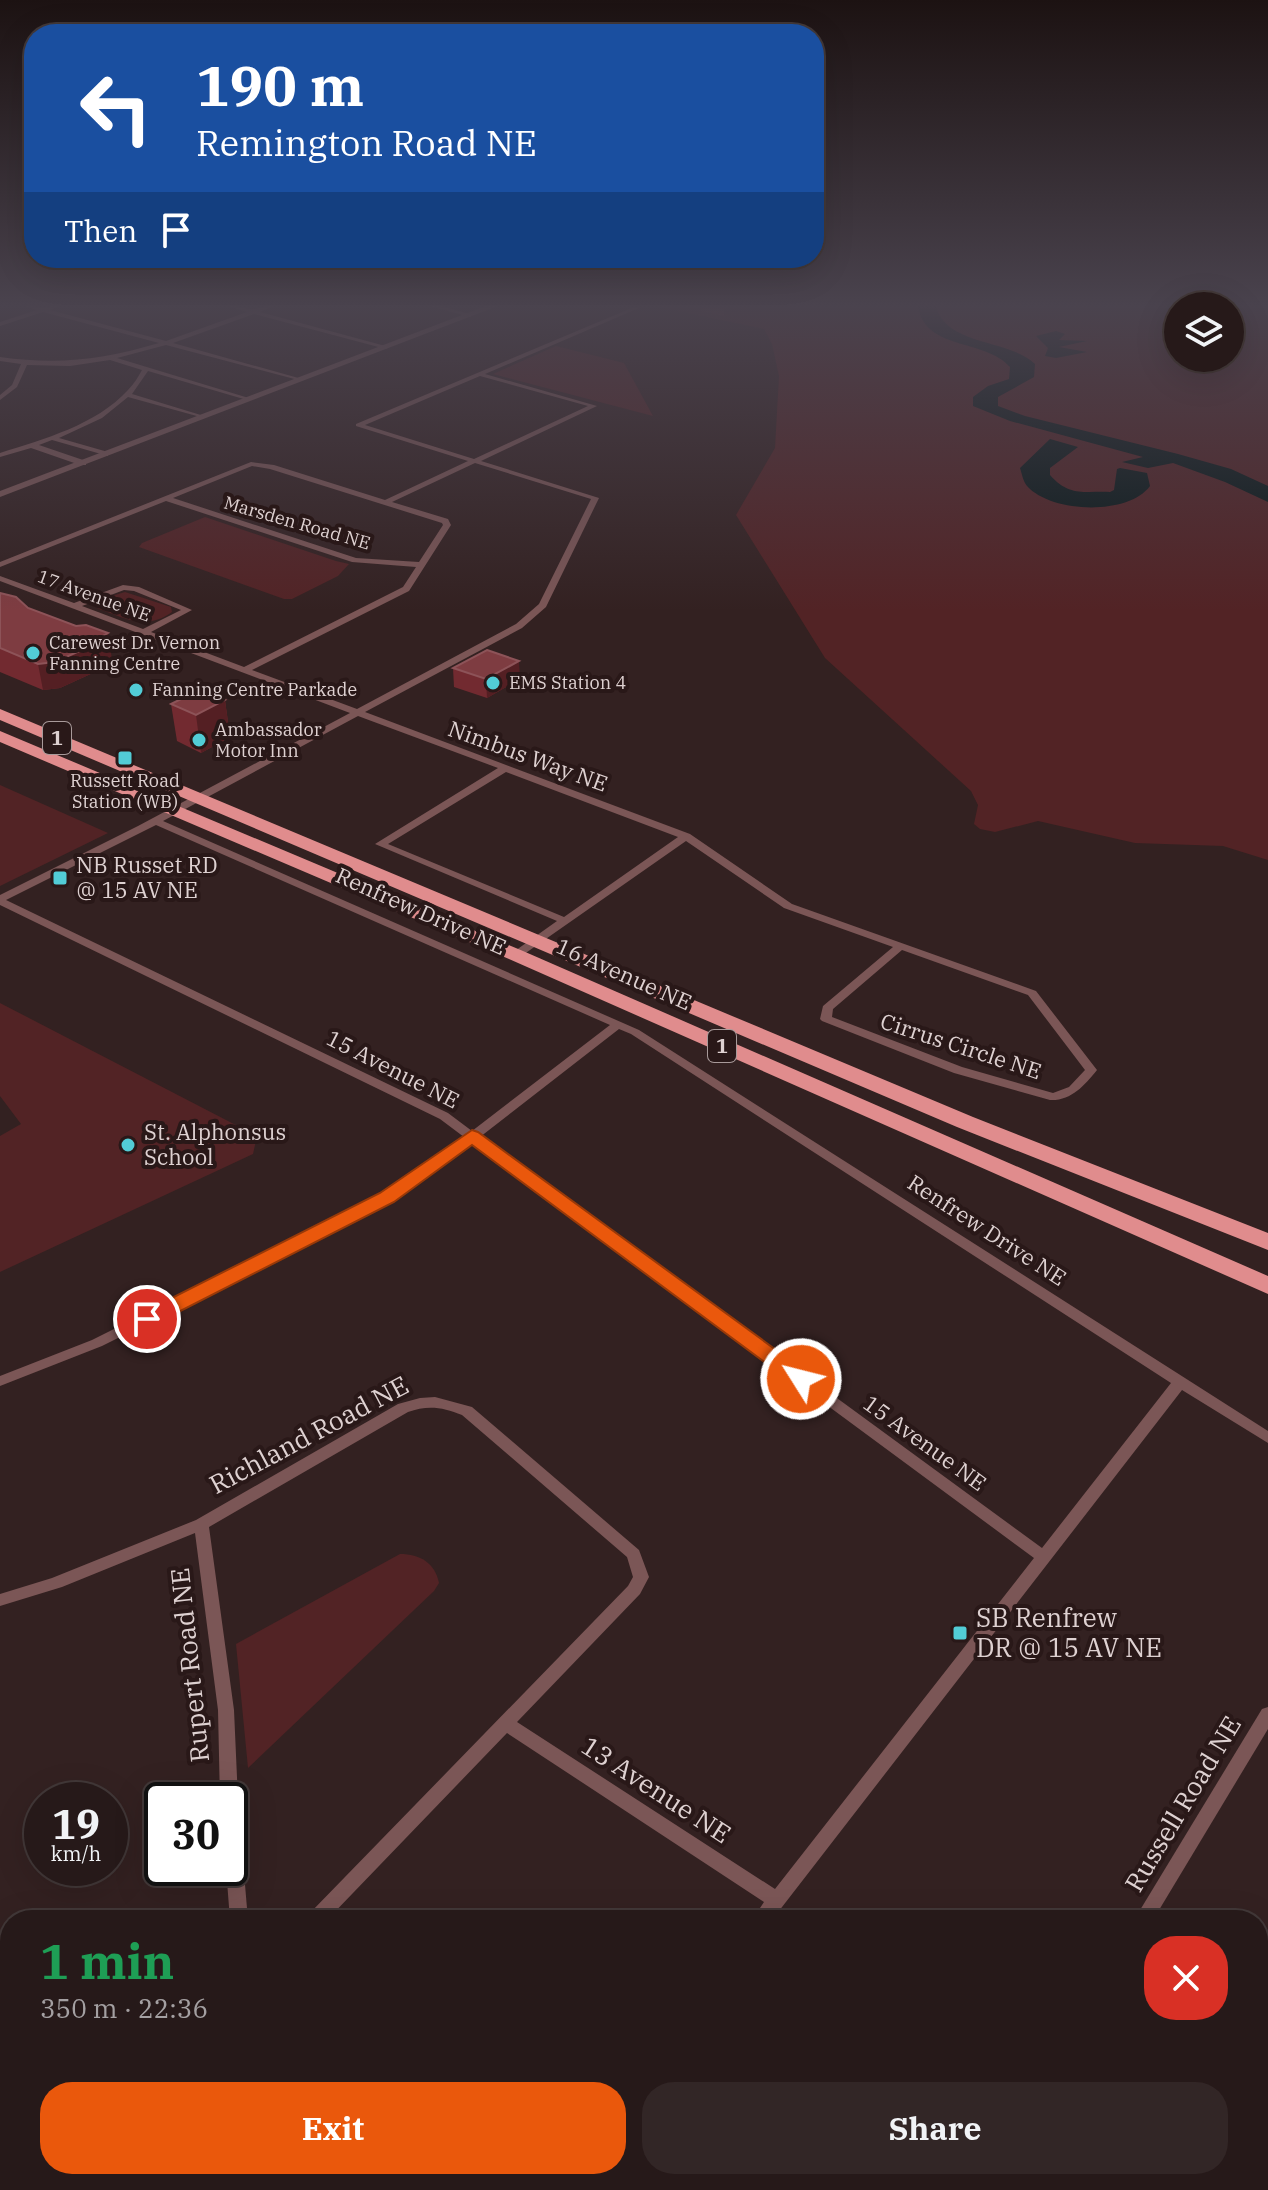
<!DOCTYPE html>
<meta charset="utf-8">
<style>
body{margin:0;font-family:"IBM Plex Serif",serif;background:#322626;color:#f1f3f6;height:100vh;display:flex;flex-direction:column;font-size:30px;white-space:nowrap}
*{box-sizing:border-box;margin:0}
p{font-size:26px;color:#a4a0a2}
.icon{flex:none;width:44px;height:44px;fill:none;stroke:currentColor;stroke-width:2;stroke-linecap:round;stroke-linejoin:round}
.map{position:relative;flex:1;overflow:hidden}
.panel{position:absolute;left:0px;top:1910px;width:1268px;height:280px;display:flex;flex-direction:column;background:#261919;border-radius:32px 32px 0 0;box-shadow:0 8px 32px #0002,0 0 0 2px #423838}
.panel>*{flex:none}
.guide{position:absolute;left:24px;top:24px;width:800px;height:244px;border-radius:32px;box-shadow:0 8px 32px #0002,0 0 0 2px #423838;background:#1a4fa0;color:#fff;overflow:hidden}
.fabs{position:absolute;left:1164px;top:292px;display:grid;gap:16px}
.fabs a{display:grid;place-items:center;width:80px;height:80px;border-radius:50%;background:#261919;box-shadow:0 8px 32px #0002,0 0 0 2px #423838;font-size:40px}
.speed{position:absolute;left:24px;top:1782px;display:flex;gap:16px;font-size:40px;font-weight:700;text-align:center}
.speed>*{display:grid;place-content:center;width:104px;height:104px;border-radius:50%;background:#261919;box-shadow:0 8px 32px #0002,0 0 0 2px #423838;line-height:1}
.speed small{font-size:20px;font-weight:400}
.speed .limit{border:4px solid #111;border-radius:12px;background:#fff;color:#111}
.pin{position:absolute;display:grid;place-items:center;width:68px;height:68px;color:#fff;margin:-34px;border:4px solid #fff;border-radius:50%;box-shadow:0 2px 8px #0007}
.me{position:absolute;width:88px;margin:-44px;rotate:306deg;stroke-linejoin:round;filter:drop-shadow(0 0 6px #0008)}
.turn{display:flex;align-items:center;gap:28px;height:168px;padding:0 40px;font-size:36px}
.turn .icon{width:104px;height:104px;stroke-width:2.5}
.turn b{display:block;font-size:56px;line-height:68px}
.then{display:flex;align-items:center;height:76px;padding:0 40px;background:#0003;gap:16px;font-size:30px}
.round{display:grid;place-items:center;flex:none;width:84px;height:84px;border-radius:32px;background:#322626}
.summary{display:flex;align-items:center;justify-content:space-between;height:136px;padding:0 40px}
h1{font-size:48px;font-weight:800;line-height:60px;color:#1e9e55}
.primary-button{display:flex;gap:16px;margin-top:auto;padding:16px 40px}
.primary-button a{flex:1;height:92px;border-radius:32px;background:#ea580c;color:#fff;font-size:32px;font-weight:800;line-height:92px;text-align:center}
.primary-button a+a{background:#322626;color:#f1f3f6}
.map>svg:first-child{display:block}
.green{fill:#522325;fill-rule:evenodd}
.water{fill:#081819}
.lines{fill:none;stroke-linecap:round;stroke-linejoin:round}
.minor{fill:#7b5656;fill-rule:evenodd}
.tertiary{fill:#7b5656;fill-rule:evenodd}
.trunk{fill:#e08c8d;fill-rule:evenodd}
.wall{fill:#722a30}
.shaded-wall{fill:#541f23}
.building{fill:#7e3c41;stroke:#8d5358;stroke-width:2}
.route{fill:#ea580c;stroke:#983908;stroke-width:2}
.poi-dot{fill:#52ccd6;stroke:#291818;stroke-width:3}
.labels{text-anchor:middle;stroke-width:8;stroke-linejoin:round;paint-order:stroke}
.far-street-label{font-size:18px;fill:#ded1d1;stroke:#291818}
.far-poi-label{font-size:18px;fill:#ded1d1;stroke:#291818;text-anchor:start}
.shield{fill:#291818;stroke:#a89a9a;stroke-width:2}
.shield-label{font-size:20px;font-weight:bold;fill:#ded1d1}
.street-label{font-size:22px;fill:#ded1d1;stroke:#291818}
.poi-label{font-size:22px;fill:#ded1d1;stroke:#291818;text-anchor:start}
.near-street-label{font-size:26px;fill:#ded1d1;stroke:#291818}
.near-poi-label{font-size:26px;fill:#ded1d1;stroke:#291818;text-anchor:start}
</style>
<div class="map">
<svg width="1268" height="2190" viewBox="0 0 1268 2190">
<rect width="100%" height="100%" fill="#332121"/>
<g class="green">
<path d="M645,304H1268V860L1223,846L1135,843L1038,821L995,832L980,829L974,824L978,805L971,791L825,658L736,515L775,448L779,376L772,344L764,329ZM1178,306H1230V358H1178Z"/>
<path d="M556,346L624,363L653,416L493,374Z"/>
<path d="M205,517L336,561L349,564L338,576L292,599H284L139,547L142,543Z"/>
<path d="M125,592L171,607L172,612C146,631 124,618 97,608L98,600Z"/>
<path d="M0,785L108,833L0,886Z"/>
<path d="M0,1003L257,1136L253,1154L0,1272V1136L21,1124L0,1096Z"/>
<path d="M400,1554C420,1554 435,1563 439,1583L434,1591L248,1768L236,1644Z"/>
<path d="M1268,2038V2190H1188L1194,2180H1258V2057Z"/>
</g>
<g class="water">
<path d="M918,304H935C945,347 1008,338 1035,364L1034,377L998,397V406L1025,416L1178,454L1231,469L1268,486V502L1225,482L1173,463L1148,468L1122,462L1143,457L1010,421L973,406V397L988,386L1009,379L1010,367C985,338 922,351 918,304Z"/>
<path d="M1056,331L1065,334L1059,340L1087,341L1059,347L1087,352L1056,358L1045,356L1048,348L1036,336Z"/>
<path d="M1050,439L1078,447L1050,468V475C1069,497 1085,491 1110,492L1114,490L1117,469L1120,468L1147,473L1150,486C1128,516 1051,513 1027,486C1023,481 1022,474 1020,468Z"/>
</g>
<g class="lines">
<g class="minor">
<path d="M19,304C28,304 37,308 45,307C51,307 57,304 64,304L50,310L166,341L247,312L221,304C232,304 240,308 250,309C259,310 268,304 278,304L260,312L389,347L386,349L254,314L173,343L302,379V381L166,345L117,358L252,399L247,400L148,371L132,394L204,416V418L128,397L102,418L59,438L108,452V456L52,440L39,445L86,461V465H80L31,448L0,457V453C44,439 96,425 128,390C134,384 138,377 142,370L110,360L70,366L27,365L17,387L0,400V395L12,385L21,364L0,361V357C58,365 102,360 159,343L43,312L0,326V322L37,310Z"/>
<path d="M422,304H434L473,315L470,317Z"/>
<path d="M634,307L639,308L485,374L597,406L481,461L599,498L546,607L522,628L365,712L690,834L792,904L1036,991L1097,1070C1084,1086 1071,1101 1050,1100L954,1073L822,1021L820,1019L823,1006L893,947L784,908L686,841L520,957H512L511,955L512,953L557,921L375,844L498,768L358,716L163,821L639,1030L1268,1431V1443L1182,1390L772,1920H752L764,1902L507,1733L327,1920H306L309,1914L628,1586L633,1577L627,1557L462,1415C443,1407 427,1405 408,1412L209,1527L234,1710L238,1800L235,1805L231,1807L236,1809L239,1814L248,1920H230L226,1868H230V1800H220L218,1710L195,1533L62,1587L0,1606V1594L52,1578L196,1520L398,1404L420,1398L435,1397L472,1407L639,1550L649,1577L640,1594L517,1722L775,1889L1034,1558L472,1143L417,1185L392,1201L102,1346L0,1386V1376L92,1340L382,1195L409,1179L464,1137L440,1119L0,905V895L138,826L350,713L0,581V576L74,603L123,585L139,587L192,610L151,632L244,667L403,587L416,567L352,562L166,501L0,567V562L251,462L274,465L385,500L468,461L356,426V424ZM480,376L588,406L474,459L365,425ZM475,463L591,499L539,604L516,624L357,709L252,670L409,591L451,525L448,519L392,502ZM252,466L270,469L442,523L443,525L419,562L356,558L173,498ZM124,590L134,591L181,610L143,629L82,606ZM506,772L678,837L564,917L388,844ZM156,825L610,1025L472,1131L448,1113L6,900ZM902,950L1028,995L1085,1070L1069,1087L1053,1093L962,1067L832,1017L833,1009ZM619,1029L631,1034L1171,1383L1042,1548L480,1137Z"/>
<path d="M1268,1707V1729L1153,1920H1134L1262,1709Z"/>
<path d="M146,2180H166L162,2190H142Z"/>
<path d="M551,2180H571L567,2190H547Z"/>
<path d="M974,2180H996L991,2190H969Z"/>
</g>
<path class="tertiary" d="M491,304H503L0,497V491Z"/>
<g class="trunk">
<path d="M0,709L973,1117L1268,1233V1250L957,1127L0,720Z"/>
<path d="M0,731L523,951L1268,1276V1294L509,959L0,742Z"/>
</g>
</g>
<g class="wall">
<path d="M702,304H757L738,312L724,316L701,311Z"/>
<path d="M0,593L28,608L112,659L107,662L108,666L60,688L43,690L0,672Z"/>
<path d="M453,668L520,679L487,698L454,687Z"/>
<path d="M225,700L230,737L201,753L177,741L171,704Z"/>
</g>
<g class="shaded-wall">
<path d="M724,304H757L738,312L724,316Z"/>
<path d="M108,633L112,659L107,662L108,666L60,688L43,690L38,664Z"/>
<path d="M519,661L520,679L487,698L486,679Z"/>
<path d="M225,700L230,737L201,753L196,715Z"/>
</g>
<g class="building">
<path d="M0,593L16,597L28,608L76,626L86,625L108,633L99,638L104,640L55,662L38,664L0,648Z"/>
<path d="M487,650L519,661L486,679L453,668Z"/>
<path d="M199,690L225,700L196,715L171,704Z"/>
</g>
<linearGradient id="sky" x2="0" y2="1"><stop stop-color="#1c1212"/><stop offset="0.5" stop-color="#4a434e"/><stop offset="1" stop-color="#4a434e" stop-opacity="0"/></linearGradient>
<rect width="1268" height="611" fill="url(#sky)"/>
<path class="route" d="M472,1130L478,1132L809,1374L812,1379L809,1384H794L472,1145L394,1202L155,1324H140L137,1319L140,1314L380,1193Z"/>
<g class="poi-dot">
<circle cx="33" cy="653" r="8"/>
<circle cx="493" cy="683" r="8"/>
<circle cx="136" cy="690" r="8"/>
<circle cx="199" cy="740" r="8"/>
<rect x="117" y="750" width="16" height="16" rx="4"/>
<rect x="52" y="870" width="16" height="16" rx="4"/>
<circle cx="128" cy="1145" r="8"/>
<rect x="952" y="1625" width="16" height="16" rx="4"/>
</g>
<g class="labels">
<g class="far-street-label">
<text transform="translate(297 523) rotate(16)" y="6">Marsden Road NE</text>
<text transform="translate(94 596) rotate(20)" y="6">17 Avenue NE</text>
</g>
<g class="far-poi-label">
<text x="49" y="649">Carewest Dr. Vernon<tspan x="49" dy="21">Fanning Centre</tspan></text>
<text x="509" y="689">EMS Station 4</text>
<text x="152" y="696">Fanning Centre Parkade</text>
<text x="215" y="736">Ambassador<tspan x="215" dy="21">Motor Inn</tspan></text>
<text x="125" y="787" text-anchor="middle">Russett Road<tspan x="125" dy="21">Station (WB)</tspan></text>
</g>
<g class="shield">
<rect x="43" y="722" width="28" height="32" rx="6"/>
<rect x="708" y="1030" width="28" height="32" rx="6"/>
</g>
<g class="shield-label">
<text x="57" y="745">1</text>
<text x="722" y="1053">1</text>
</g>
<g class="street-label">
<text transform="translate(528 756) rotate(20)" y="8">Nimbus Way NE</text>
<text transform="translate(421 911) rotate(24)" y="8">Renfrew Drive NE</text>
<text transform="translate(624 974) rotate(24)" y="8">16 Avenue NE</text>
<text transform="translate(961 1046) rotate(18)" y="8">Cirrus Circle NE</text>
<text transform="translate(393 1069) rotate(27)" y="8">15 Avenue NE</text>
<text transform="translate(987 1230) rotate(33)" y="8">Renfrew Drive NE</text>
<text transform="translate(925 1443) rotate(36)" y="8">15 Avenue NE</text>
</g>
<g class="poi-label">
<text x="76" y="873">NB Russet RD<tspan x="76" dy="25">@ 15 AV NE</tspan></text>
<text x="144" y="1140">St. Alphonsus<tspan x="144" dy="25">School</tspan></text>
</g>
<g class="near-street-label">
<text transform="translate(309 1435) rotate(-28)" y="9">Richland Road NE</text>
<text transform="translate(190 1665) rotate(-96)" y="9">Rupert Road NE</text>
<text transform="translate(656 1790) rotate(33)" y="9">13 Avenue NE</text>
<text transform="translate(1183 1804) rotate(-59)" y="9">Russell Road NE</text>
</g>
<g class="near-poi-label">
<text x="976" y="1627">SB Renfrew<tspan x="976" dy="30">DR @ 15 AV NE</tspan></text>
</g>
</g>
</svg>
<div class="fabs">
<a><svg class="icon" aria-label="layers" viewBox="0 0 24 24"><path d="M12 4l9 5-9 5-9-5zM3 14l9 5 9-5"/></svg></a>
</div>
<div class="speed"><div>19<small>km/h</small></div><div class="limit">30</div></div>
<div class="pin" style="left:147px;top:1319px;background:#d93025"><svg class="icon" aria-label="arrive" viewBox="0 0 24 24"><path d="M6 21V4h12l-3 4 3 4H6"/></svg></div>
<svg class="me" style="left:801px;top:1379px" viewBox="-20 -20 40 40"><circle r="17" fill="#ea580c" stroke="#fff" stroke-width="3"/><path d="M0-11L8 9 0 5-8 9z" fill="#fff"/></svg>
<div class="guide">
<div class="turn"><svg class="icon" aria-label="left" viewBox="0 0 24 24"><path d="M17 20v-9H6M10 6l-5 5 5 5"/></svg><div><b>190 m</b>Remington Road NE</div></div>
<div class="then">Then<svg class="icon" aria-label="arrive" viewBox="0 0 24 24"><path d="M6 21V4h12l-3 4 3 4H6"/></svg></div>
</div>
<section class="panel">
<div class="summary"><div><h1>1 min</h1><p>350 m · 22:36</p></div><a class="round" style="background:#d93025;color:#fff"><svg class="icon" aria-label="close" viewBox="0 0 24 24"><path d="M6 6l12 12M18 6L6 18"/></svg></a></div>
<div class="primary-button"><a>Exit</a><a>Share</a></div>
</section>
</div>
